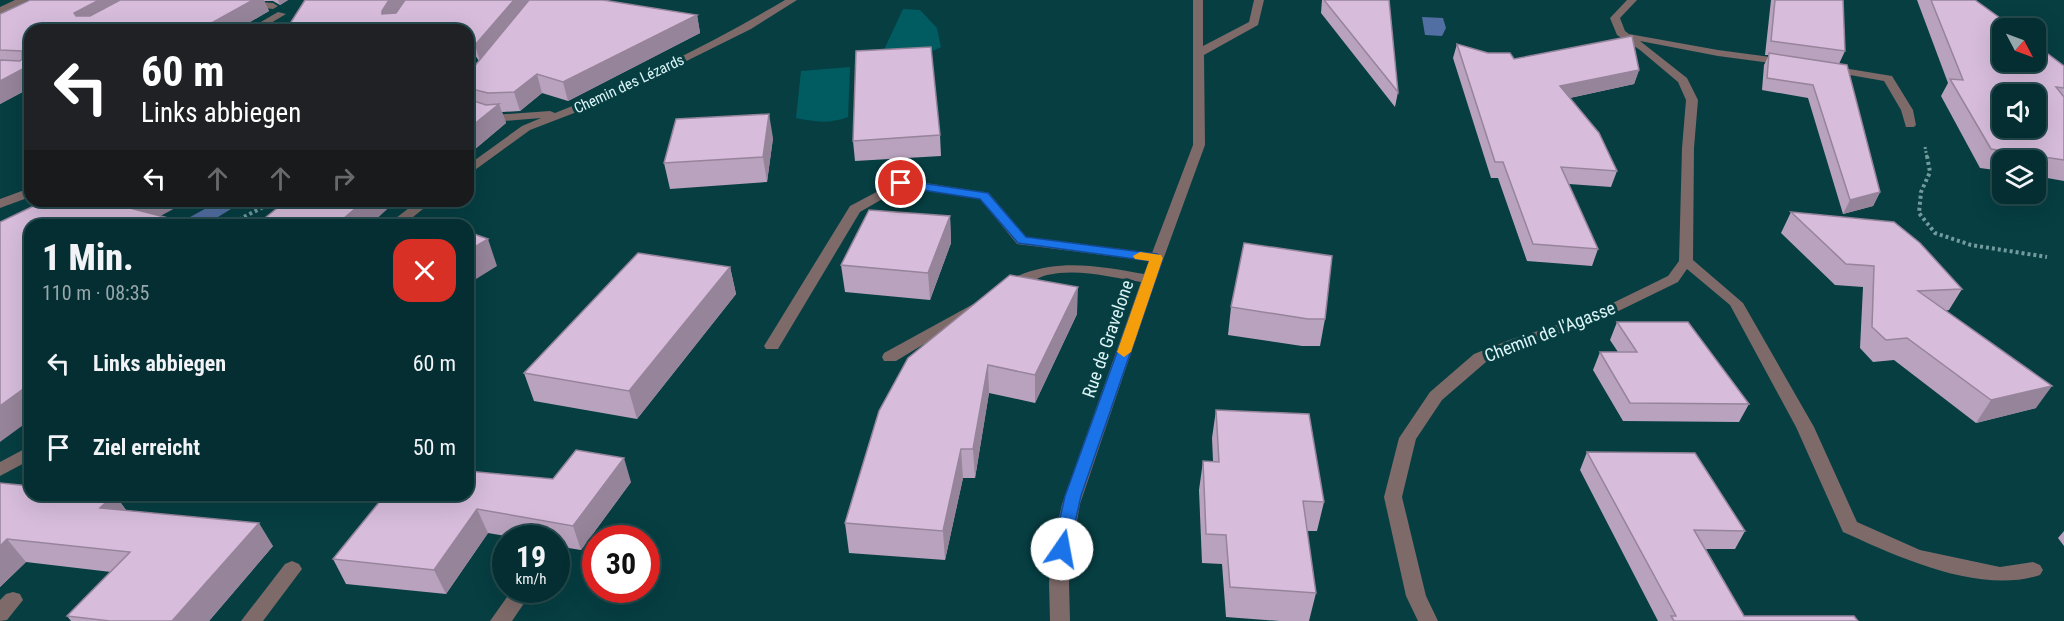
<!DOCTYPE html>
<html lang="de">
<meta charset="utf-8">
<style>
body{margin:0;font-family:"Roboto Condensed",sans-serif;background:#0d363a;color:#f1f3f6;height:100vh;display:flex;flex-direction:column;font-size:22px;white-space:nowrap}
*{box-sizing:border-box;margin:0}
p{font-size:20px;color:#97a8ac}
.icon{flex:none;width:33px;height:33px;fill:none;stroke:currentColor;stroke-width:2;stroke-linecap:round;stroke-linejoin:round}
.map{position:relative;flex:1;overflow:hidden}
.sheet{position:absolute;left:24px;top:219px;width:450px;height:282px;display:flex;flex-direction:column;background:#042e32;border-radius:18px;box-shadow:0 6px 24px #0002,0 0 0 2px #254a4d}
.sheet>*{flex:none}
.guide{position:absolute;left:24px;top:24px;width:450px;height:183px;border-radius:18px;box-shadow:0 6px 24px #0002,0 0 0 2px #254a4d;background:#202124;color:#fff;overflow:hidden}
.needle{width:39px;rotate:131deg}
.buttons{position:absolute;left:1992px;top:18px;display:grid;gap:12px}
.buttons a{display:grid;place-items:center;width:54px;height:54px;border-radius:12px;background:#042e32;box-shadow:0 6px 24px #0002,0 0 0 2px #254a4d;font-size:30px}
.speed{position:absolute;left:492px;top:525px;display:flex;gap:12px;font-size:30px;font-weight:700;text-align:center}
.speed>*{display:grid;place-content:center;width:78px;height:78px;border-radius:50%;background:#042e32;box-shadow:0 6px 24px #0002,0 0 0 2px #254a4d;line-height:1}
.speed small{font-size:15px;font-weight:400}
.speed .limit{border:9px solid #d22;background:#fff;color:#111}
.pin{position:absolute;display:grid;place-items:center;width:51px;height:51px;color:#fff;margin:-26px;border:3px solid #fff;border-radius:50%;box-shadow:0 2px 6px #0007}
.me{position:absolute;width:66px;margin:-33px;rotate:12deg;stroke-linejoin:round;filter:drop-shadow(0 0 4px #0008)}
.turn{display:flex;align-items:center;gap:21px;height:126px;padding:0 18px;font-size:27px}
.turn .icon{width:78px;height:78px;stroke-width:2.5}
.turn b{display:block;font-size:42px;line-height:51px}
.lanes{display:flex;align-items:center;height:57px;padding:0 18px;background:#0003;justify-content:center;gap:30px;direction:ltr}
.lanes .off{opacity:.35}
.round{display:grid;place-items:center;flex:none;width:63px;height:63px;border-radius:18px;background:#0d363a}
.overview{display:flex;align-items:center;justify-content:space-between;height:102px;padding:0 18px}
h1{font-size:36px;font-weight:800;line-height:45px}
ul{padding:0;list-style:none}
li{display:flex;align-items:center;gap:18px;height:84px;padding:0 18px}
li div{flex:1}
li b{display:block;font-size:22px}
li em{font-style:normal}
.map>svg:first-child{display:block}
.green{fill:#015c61}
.water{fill:#526fa3}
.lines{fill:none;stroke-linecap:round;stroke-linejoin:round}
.path-far1{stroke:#739b9e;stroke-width:3;stroke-dasharray:2 2;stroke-linecap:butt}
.path{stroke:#739b9e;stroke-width:4;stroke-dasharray:3 3;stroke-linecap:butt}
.minor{fill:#7d6a69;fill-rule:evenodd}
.wall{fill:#b9a2bd}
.shaded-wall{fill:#96849a}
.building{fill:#d7bcdc;stroke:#96849a;stroke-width:1.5;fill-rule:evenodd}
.route{fill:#1a73e8;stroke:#114b97;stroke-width:1.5}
.slow{fill:#f59e0b}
.labels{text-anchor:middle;stroke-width:6;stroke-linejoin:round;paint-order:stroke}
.far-street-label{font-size:15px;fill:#dbf5f7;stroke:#063e42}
.street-label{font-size:18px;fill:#dbf5f7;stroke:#063e42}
</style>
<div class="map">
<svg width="2064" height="621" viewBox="0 0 2064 621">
<rect width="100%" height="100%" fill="#063e42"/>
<g class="green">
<path d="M903,9L920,10L937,28L941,47L924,55L883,52Z"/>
<path d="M850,67L848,117C829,124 815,122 796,118L801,71Z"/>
</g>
<g class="water">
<path d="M1422,17L1443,18L1446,28L1442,36L1425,35Z"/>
<path d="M219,201H244L205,225L183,221Z"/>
</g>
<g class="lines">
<path class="path-far1" d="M1925,147L1927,157"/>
<g class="path">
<path d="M1927,156L1930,172L1921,192L1919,213L1935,233L1971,245L2047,257"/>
<path d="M228,225L275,201"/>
</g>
<g class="minor">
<path d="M15,0H28L0,14V7Z"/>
<path d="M785,0H797L751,29L608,100L530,130L468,175V165L522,126L541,118L493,122L468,114V107L494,115L550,111L555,113C634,82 712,43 785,0Z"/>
<path d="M1193,0H1203V46L1249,22L1254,0H1264L1258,25L1204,55L1205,145L1156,279L1080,504L1072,549L1069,583L1070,621H1050L1049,583L1052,549L1062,504L1141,282C1110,277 1078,268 1047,275C1033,279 1022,288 1008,291L1001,287C1006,281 1017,276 1025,273C1065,259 1103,267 1144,274L1149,261L1017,244L980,199L903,187L860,212L778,349H766L764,346L850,206L901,179L989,193L1026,237L1152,253L1193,145Z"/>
<path d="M1627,0H1637L1620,18L1625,31L1629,34L1718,50L1786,59L1791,62L1786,65L1718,56L1640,41L1687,78L1698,100L1694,148L1693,260L1743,303L1814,427L1857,522L1920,550L2000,567L2033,562L2040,565L2043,570L2040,575C1980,595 1898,557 1843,532L1796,427L1730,305L1687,269L1678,282L1596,322L1524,345L1486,362L1442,400L1416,439L1402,497L1426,596L1438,621H1418L1406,596L1384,497L1399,438L1430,392L1474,354L1512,339L1586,316L1668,276L1679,261L1682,148L1686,100L1678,82L1640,50L1617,35L1610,18Z"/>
<path d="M248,1L273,3L278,6L273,9L245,6V2Z"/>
<path d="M278,12L286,14L259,30H247Z"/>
<path d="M1831,66L1892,76L1913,110L1916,125L1914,127H1906L1901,110L1884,81L1827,71V67Z"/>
<path d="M30,188V197L0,208V199Z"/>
<path d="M418,201H433L403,225H387Z"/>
<path d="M977,302L982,303L984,306L982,309L896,361H884L882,357L884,353Z"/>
<path d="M30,446V460L0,476V462Z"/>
<path d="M292,561L299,564L302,569L263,621H241L285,564Z"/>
<path d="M512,590H533L512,621H490Z"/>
<path d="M13,592L20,594L23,600L7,620L0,621V600L6,594Z"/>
</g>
</g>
<g class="wall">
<path d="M30,0H288L280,5L273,1H264L269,11L236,30H30V88L0,104V14Z"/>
<path d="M1322,0H1389L1398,92L1395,107L1321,13Z"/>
<path d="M1771,0H1843L1845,51L1839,64L1880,192L1873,206L1843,214L1808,98L1762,90L1764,65L1769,55H1765Z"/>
<path d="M1917,0H1975L2064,66V181L2036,176V160H2002V171L1980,168L1941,96L1948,83Z"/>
<path d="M697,15L700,33L568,101L542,93L520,111L502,112L506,123L468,155V74L479,61L470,48H468V30Z"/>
<path d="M1457,44L1488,53L1514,59L1639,70L1634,84L1570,98L1617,171L1611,187L1569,184L1598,249L1592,266L1527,261L1498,178H1491L1453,58Z"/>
<path d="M940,135L941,156L855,161L853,141Z"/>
<path d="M773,138L767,182L670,189L664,163Z"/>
<path d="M1791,212L1962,289L1949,310L1945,311L2036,408L1976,423L1894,360L1873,362L1860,348L1863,287L1835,285L1781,233Z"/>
<path d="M950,216L951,243L930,300L845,292L841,265Z"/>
<path d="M730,267L736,294L637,419L534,401L524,373Z"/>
<path d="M1231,307L1325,319L1320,346H1302L1228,335Z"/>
<path d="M1077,314L1035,403L989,393L975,478H963L945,560L849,553L845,523L879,411Z"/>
<path d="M1617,322L1749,404L1739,422L1623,421L1593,370L1600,352H1618L1610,340Z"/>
<path d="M1216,410L1324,502L1317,531H1307L1316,593L1309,621H1280L1226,617L1222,564L1202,563L1199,490L1203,461H1213L1212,438Z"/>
<path d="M1587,452L1745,531L1735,549H1706L1744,616L1858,621H1658L1580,470Z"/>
<path d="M553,479L631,482L581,550L556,546V538H517L488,533L446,594L346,584L333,559Z"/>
<path d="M0,483L30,495H115L126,510L273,546L209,621H71L67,616L111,572L26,562L0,587Z"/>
<path d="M2064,531V546L2058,538Z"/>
</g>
<g class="shaded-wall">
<path d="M99,0H138L83,30L74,13Z"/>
<path d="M253,0H264L269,11L236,30H199Z"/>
<path d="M278,0H288L280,5Z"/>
<path d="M389,0H406L388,30L382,11Z"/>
<path d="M514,0H537L481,64L475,45Z"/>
<path d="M697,15L700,33L568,101L563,82Z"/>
<path d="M30,65V88L0,104V81Z"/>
<path d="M1639,70L1634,84L1555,101L1560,86Z"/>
<path d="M537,74L542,93L520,111L514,92Z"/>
<path d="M499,104L506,123L468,155V129Z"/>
<path d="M769,114L773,138L767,182L763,157Z"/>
<path d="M1880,192L1873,206L1843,214L1850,200Z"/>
<path d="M138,201H188L144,225L126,207Z"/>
<path d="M364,201H396L370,225H336Z"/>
<path d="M950,216L951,243L930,300L928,273Z"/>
<path d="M488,239L497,266L468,284L474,298L468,302V251Z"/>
<path d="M730,267L736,294L637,419L629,391Z"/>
<path d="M1078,287L1077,314L1035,403V375Z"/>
<path d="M988,365L989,393L975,478L973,449Z"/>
<path d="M30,384V420L0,442V406Z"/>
<path d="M2052,386L2036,408L1976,423L1991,400Z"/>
<path d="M961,449L963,478L945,560L943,531Z"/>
<path d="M624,458L631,482L581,550L573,526Z"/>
<path d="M114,495H115L131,517L100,508Z"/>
<path d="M477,509L488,533L446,594L434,570Z"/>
<path d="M259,523L273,546L209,621H172Z"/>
<path d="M7,539L26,562L0,587V546Z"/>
</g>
<g class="building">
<path d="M30,0H99L74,13L76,16H90L120,0H253L199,30H30V65L0,81V60L20,61L22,59V51L0,50V14Z"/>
<path d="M305,0H389L382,11V14L396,13L405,0H514L475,45L468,35V30L464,29L286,30Z"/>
<path d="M529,0H603L697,15L563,82L537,74L514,92L488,93L468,88V74Z"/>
<path d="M1324,0H1389L1398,92Z"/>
<path d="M1775,0H1843L1845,51L1771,41Z"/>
<path d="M1931,0H1975L2014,28H2002V62H2036V45L2064,66V88L2056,87L2064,97V160L1991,149L1950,79L1963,80ZM2002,94H2036V128H2002Z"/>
<path d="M1632,36L1639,70L1560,86L1599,133L1617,171L1561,167L1598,249L1533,244L1503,162H1495L1457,44L1488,53H1510L1514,59Z"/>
<path d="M931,47L940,135L853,141L856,51Z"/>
<path d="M1769,53L1847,65L1880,192L1850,200L1813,85L1767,78Z"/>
<path d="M468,99L486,105L499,104L468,129Z"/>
<path d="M769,114L763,157L664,163L676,119Z"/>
<path d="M44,201H138L126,207L195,225H30V384L0,406V222Z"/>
<path d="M286,201H364L336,225H256Z"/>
<path d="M869,210L950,216L928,273L841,265Z"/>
<path d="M1791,212L1894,222L1920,243L1962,289L1918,291L2052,386L1991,400L1907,338L1886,340L1872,327L1874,266L1846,264Z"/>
<path d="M434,223L448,225H430Z"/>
<path d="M468,232L488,239L468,251Z"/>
<path d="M1244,243L1332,256L1325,319H1308L1231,307Z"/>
<path d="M638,253L730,267L629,391L524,373Z"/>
<path d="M1010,275L1078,287L1035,375L988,365L973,449H961L943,531L845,523L879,411L908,358Z"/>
<path d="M1617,322H1688L1749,404L1630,403L1600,352H1637Z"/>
<path d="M1216,410L1309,414L1324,502L1303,501L1316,593L1230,587L1226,535L1206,534L1203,461L1219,462Z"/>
<path d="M576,450L624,458L573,526L477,509L434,570L333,559L385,495H468V471L553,479Z"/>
<path d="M1587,452L1695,453L1745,531L1694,530L1744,616H1854L1858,621H1674L1671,616H1676Z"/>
<path d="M0,483L30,486V495H114L100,508L259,523L172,621H110L67,616L130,552L7,539L0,546Z"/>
</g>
<path class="route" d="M901,180L988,193L1026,237L1157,254L1163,258L1081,496L1068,554L1062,556L1055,554L1053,549L1065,496L1150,261L1018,243L980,199L897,186V181Z"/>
<path class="slow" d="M1140,252L1161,255L1163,258L1131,352L1124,357L1117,352L1149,261L1135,259L1133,256Z"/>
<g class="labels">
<g class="far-street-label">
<text transform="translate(629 84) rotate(-25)" y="5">Chemin des Lézards</text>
</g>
<g class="street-label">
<text transform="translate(1550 332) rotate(-21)" y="6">Chemin de l'Agasse</text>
<text transform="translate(1108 339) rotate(-71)" y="6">Rue de Gravelone</text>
</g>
</g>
</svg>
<div class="buttons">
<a><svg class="needle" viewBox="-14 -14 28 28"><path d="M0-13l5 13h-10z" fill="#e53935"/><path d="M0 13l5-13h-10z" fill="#97a8ac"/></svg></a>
<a><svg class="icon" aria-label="sound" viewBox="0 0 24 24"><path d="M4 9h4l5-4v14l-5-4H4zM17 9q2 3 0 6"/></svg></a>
<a><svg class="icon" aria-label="layers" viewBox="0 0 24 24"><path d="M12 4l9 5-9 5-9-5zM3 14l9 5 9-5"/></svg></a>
</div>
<div class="speed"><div>19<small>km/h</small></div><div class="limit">30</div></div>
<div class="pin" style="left:901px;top:183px;background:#d93025"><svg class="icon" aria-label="arrive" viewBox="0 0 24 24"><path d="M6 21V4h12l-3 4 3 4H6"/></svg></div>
<svg class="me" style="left:1062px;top:549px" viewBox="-20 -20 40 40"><circle r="19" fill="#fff"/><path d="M0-13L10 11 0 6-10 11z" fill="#1a73e8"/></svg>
<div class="guide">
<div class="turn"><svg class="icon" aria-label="left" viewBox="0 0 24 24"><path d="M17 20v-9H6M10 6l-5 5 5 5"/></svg><div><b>60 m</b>Links abbiegen</div></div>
<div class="lanes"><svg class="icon" aria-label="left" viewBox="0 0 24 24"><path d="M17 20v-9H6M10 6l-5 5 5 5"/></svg><svg class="icon off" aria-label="ahead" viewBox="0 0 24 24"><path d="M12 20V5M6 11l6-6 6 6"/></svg><svg class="icon off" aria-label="ahead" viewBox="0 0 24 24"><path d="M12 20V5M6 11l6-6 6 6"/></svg><svg class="icon off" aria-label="right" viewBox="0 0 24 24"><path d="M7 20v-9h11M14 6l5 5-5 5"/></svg></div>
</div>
<section class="sheet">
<div class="overview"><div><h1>1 Min.</h1><p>110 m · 08:35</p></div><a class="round" style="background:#d93025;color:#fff"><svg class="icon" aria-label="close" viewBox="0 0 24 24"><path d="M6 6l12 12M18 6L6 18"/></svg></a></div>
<ul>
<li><svg class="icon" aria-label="left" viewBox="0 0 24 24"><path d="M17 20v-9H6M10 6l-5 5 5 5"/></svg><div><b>Links abbiegen</b></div><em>60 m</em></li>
<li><svg class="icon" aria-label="arrive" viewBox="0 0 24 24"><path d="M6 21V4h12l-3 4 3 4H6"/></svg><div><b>Ziel erreicht</b></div><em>50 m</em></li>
</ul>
</section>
</div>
